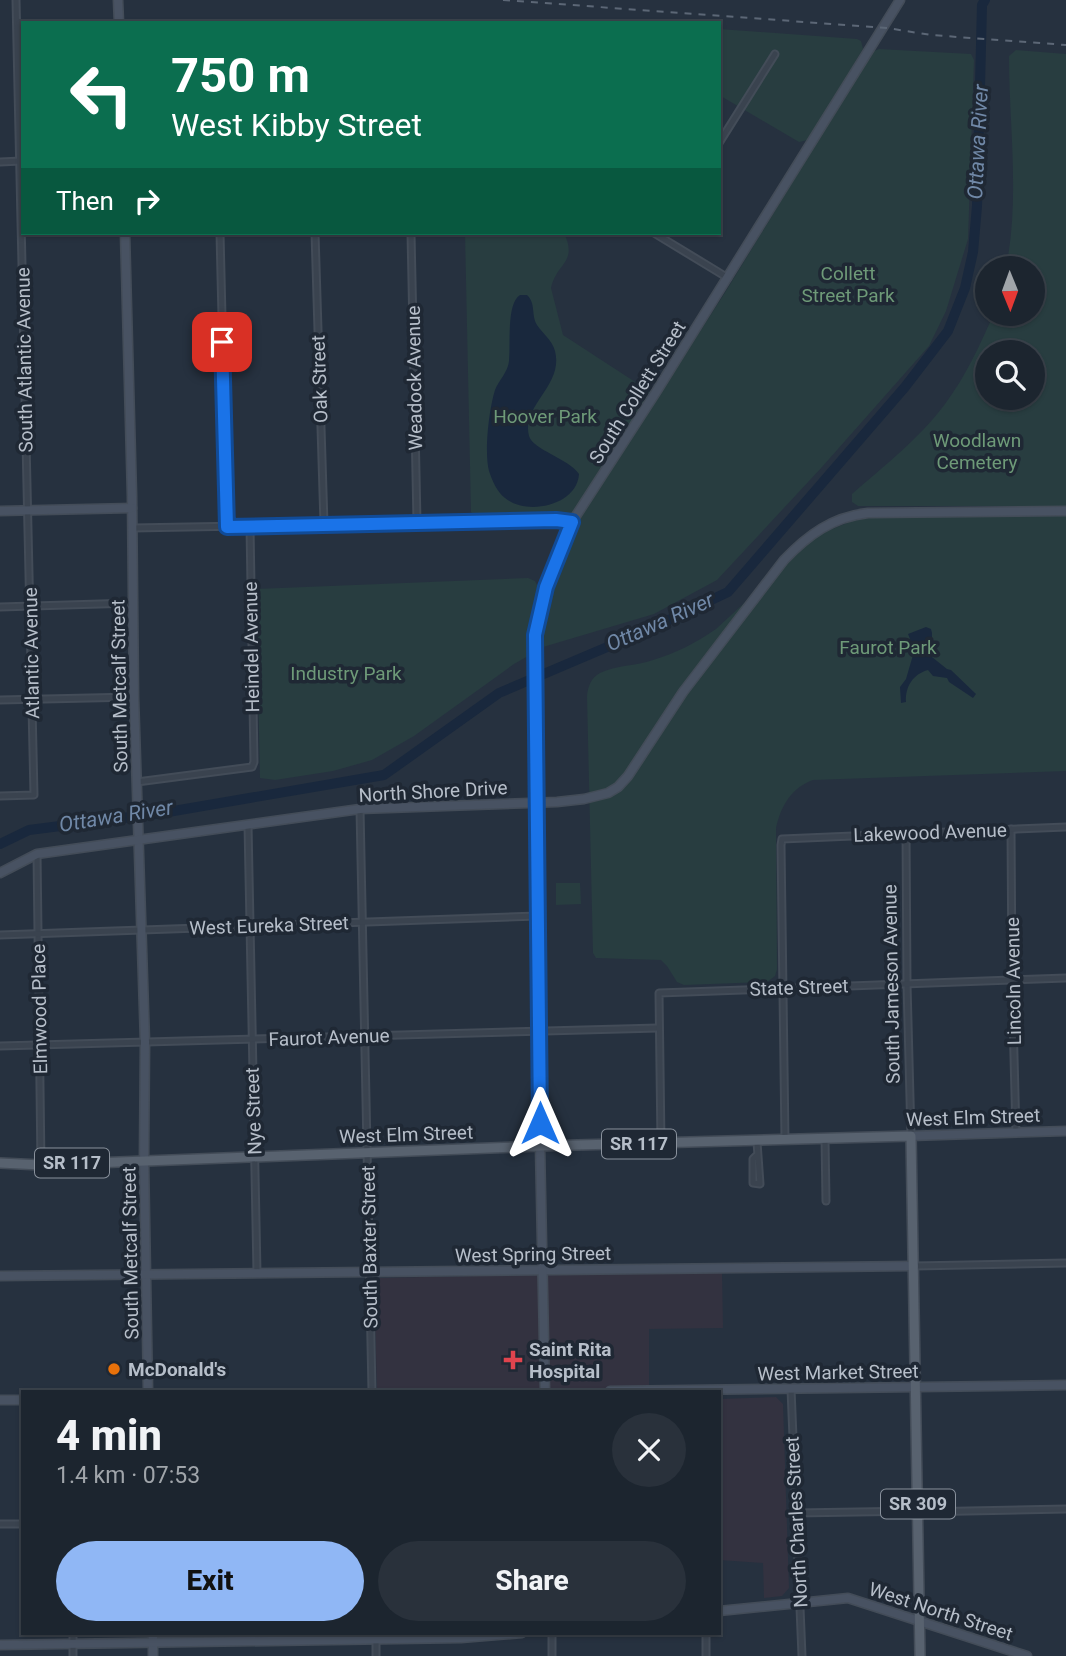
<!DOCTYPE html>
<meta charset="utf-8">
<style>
body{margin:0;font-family:Roboto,sans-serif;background:#29313b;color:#f1f3f6;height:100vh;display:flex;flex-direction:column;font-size:26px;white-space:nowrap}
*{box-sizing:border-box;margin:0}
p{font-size:23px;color:#a0a5aa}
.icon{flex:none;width:38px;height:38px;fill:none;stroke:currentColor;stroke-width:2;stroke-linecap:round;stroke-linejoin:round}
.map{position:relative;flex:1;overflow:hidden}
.sheet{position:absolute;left:21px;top:1390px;width:700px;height:245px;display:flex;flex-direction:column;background:#1c252f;border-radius:0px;box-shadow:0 2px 5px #0004,0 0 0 2px #3a424b}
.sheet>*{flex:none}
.banner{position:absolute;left:21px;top:21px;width:700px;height:214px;border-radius:0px;box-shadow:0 2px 5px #0004,0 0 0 2px #3a424b;background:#0b6e4f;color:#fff;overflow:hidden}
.needle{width:46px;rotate:179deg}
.controls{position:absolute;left:975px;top:256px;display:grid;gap:14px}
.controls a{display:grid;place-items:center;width:70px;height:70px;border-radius:50%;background:#1c252f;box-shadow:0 2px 5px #0004,0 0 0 2px #3a424b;font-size:35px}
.pin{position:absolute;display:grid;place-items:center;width:60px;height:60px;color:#fff;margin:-30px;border-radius:14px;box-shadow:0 4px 10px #0006}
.me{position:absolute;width:77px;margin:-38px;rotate:0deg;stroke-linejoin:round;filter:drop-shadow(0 0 5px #0008)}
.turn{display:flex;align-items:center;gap:24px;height:147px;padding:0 35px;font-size:32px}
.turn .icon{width:91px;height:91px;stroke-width:2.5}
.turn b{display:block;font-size:49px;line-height:60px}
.then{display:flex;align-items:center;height:66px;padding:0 35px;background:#0003;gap:14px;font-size:26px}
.round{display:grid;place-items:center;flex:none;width:74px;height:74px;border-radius:37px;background:#29313b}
.headline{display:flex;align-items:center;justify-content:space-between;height:119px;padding:0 35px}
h1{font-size:42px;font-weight:800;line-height:52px}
.cta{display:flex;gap:14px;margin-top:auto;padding:14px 35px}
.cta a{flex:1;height:80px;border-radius:42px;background:#90b7f5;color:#111;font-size:28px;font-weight:800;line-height:80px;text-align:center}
.cta a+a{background:#29313b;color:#f1f3f6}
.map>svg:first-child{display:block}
.medical{fill:#333240}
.green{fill:#283d40;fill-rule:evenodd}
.water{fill:#19283d}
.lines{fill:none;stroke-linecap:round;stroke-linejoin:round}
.river{stroke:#19283d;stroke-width:10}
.street-casing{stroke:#434c58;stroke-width:9}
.secondary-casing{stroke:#434c58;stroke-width:11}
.primary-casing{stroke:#434c58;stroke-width:12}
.street{stroke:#3a434f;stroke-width:5}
.secondary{stroke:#485262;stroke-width:8}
.primary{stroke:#58626f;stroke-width:9}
.rail{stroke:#5c6776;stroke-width:2;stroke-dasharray:7 7;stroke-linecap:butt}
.route-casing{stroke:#114b97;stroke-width:18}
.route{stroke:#1a73e8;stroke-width:12}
.health-dot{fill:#e0444e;stroke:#1f2834;stroke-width:2.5}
.food-dot{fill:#e8710a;stroke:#1f2834;stroke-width:2.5}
.labels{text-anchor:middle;stroke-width:7;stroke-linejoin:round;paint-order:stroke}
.shield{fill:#1f2834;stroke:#89919c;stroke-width:2}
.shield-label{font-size:18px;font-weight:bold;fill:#b6bec9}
.park-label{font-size:19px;fill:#6e9a78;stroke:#1f2834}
.street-label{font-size:19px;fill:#b6bec9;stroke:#1f2834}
.poi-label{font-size:19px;font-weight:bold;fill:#b6bec9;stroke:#1f2834;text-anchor:start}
.water-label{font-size:21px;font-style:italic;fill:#7088a7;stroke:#1f2834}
</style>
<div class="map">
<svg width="1066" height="1656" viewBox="0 0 1066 1656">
<rect width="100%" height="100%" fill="#26313f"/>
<g class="medical">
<path d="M722,1271L723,1328L649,1329V1391H377L374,1278Z"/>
<path d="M776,1397L783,1404L789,1588L782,1596L764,1598L763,1563L719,1560V1399Z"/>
</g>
<g class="green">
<path d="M719,29L857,39L861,41L863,49L808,140L799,142L719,95Z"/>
<path d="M879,49L971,54L974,60L968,239L946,311L929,346L822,467L717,580L654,614L543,647C536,611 561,559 575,526L726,291L872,52Z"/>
<path d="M1016,50L1066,54V506H858L852,502V494C884,466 920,438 945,404C966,376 980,345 994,313H1032V268H1006C1020,198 1009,126 1009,56ZM987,352H1032V397H987Z"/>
<path d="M465,233H564C578,263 557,262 551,288L563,335L649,391V396L575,511L571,514L484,516L474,515L471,512Z"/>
<path d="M1066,516V771L813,780C791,788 781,806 776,828L777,969L775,976L767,982L684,985L677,982L667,966L661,960L596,958L593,953L587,696C588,686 591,678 600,673C616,665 636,666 653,660C676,653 696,643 716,629L818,535L854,520L878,517Z"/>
<path d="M528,578L535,581L540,591L528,656L514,664L414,736L372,760L333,771L275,780L260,778L256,589Z"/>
<path d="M556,883H580L581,904L556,905Z"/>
</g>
<g class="water">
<path d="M520,295H527C536,303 531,315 537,325C543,334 552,340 555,351C564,386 521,405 529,436C533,450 568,458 579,474C577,506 526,516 505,498C497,492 492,480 489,471C484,452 489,409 495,390C499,380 508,372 509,361C511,345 506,304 520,295Z"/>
<path d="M926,627L931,629L932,633V657L947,669L951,670L976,694L973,698L949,682L947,678L933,676L928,670C913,674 905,687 906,702L901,703L900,687L906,679L913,655L912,644L908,634Z"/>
</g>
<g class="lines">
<path class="river" d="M0,844L29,830L162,813L384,775L499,693L652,628L728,592L905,387L948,331L965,288L973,252L977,206L982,5L985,0"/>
<g class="street-casing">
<g id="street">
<path d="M719,143L775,54"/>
<path d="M0,162L21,161"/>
<path d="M220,233L227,527"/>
<path d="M315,233L324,524"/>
<path d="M411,233L417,522"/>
<path d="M654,233L728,278"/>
<path d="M133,528L556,520L572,522"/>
<path d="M0,607L133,603"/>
<path d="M0,700L134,697"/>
<path d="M137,782L252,767L254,762L250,527"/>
<path d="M0,796L34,795L16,0"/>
<path d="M360,809L372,1391"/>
<path d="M248,825L257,1272"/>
<path d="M1011,829L1012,979L1016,1133"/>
<path d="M906,833L907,984L911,1136"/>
<path d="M37,854L41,1165"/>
<path d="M0,935L537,916"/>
<path d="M0,1046L658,1028"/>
<path d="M825,1139L826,1201"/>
<path d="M785,1140L781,845L782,839L1066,827"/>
<path d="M661,1143L659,993L1066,978"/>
<path d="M756,1156L753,1159V1183L760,1184L757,1142"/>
<path d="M914,1266L1066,1263"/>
<path d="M791,1389L802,1656"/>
<path d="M918,1512L1066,1509"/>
<path d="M796,1513L918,1511"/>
<path d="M0,1524H23"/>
<path d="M73,1633V1656"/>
<path d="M552,1633V1656"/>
<path d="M706,1633V1656"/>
<path d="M376,1639V1656"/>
</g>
</g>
<g class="secondary-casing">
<g id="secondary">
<path d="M118,0L119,23"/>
<path d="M125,233L132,496L134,697L145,1042L144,1160L148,1391"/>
<path d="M0,511L132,508"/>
<path d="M0,873L37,854L360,809L557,802L584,799L608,793L618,787L628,776L683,692L784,560C808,535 832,517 868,513L1066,511"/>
<path d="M911,1136L1066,1131"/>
<path d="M0,1276L914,1266"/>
<path d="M545,1391L540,1146L535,745V644L538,618L551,572L572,522L656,392L900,0"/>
<path d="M610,1391L1066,1385"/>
<path d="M0,1400H23"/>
<path d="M719,1611L848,1598L1027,1656"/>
<path d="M153,1633V1656"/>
<path d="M0,1645L461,1638L522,1633"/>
</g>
</g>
<g class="primary-casing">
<path id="primary" d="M0,1163L41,1165L540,1146L911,1136L920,1656"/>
</g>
<use href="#street" class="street"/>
<use href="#secondary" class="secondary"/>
<use href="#primary" class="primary"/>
<path class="rail" d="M503,0L887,28L931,35L1066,45"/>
</g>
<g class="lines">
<g class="route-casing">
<path id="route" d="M222,342L227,527L556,520L572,522L546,587L535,635L540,1123"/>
</g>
<use href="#route" class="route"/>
</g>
<path class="health-dot" d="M509.5 1349.5h7v7h7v7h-7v7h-7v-7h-7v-7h7z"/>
<circle class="food-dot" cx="114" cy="1369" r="7"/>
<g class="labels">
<g class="shield">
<rect x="602" y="1129.5" width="74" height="29" rx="5"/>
<rect x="35" y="1148.5" width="74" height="29" rx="5"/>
<rect x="881" y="1489.5" width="74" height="29" rx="5"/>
</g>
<g class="shield-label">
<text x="639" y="1150">SR 117</text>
<text x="72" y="1169">SR 117</text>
<text x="918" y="1510">SR 309</text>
</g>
<g class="park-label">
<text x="848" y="280">Collett<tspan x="848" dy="22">Street Park</tspan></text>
<text x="545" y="423">Hoover Park</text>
<text x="977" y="447">Woodlawn<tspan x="977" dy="22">Cemetery</tspan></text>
<text x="888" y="654">Faurot Park</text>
<text x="346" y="680">Industry Park</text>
</g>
<g class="street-label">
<text transform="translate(24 360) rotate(-91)" y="7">South Atlantic Avenue</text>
<text transform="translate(414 378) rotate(-91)" y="7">Weadock Avenue</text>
<text transform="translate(319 379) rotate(-92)" y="7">Oak Street</text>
<text transform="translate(637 392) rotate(-58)" y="7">South Collett Street</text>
<text transform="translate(251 647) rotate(-91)" y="7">Heindel Avenue</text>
<text transform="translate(31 653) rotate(-91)" y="7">Atlantic Avenue</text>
<text transform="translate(119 686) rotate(-91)" y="7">South Metcalf Street</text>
<text transform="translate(433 791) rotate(-3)" y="7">North Shore Drive</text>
<text transform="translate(930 832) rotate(-2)" y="7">Lakewood Avenue</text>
<text transform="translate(269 925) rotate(-2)" y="7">West Eureka Street</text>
<text transform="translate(1013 981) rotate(-91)" y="7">Lincoln Avenue</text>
<text transform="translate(891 984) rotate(-91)" y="7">South Jameson Avenue</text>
<text transform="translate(799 987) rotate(-2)" y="7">State Street</text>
<text transform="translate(39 1009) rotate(-91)" y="7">Elmwood Place</text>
<text transform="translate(329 1037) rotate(-2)" y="7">Faurot Avenue</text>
<text transform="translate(253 1111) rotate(-92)" y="7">Nye Street</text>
<text transform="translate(973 1117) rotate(-2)" y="7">West Elm Street</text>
<text transform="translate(406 1134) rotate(-2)" y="7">West Elm Street</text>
<text transform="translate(369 1247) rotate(-91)" y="7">South Baxter Street</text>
<text transform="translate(130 1253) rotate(-91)" y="7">South Metcalf Street</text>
<text transform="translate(533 1254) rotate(-1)" y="7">West Spring Street</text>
<text transform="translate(838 1372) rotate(-1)" y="7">West Market Street</text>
<text transform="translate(796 1522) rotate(-93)" y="7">North Charles Street</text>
<text transform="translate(941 1611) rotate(18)" y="7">West North Street</text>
</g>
<g class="poi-label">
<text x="529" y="1356">Saint Rita<tspan x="529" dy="22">Hospital</tspan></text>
<text x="128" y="1376">McDonald's</text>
</g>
<g class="water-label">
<text transform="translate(978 142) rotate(-87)" y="7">Ottawa River</text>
<text transform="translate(660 622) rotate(-24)" y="7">Ottawa River</text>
<text transform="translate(116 816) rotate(-9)" y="7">Ottawa River</text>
</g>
</g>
</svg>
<div class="controls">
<a><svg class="needle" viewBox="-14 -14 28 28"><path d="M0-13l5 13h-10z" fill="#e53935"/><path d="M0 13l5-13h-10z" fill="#a0a5aa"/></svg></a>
<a><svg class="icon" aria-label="search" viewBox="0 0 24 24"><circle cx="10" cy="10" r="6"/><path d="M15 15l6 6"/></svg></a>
</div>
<div class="pin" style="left:222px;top:342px;background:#d93025"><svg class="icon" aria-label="arrive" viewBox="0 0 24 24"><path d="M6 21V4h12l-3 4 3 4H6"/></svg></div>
<svg class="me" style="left:540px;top:1123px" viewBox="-20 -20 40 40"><path d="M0-17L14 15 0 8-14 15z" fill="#1a73e8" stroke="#fff" stroke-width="4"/></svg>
<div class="banner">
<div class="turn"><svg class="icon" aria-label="left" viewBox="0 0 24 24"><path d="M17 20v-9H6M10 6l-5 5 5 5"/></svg><div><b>750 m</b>West Kibby Street</div></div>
<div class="then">Then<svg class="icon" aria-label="right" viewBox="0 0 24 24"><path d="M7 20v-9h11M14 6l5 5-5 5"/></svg></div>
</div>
<section class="sheet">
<div class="headline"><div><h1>4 min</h1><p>1.4 km · 07:53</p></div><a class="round"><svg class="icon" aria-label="close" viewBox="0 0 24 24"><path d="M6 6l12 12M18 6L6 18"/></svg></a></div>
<div class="cta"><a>Exit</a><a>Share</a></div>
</section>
</div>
